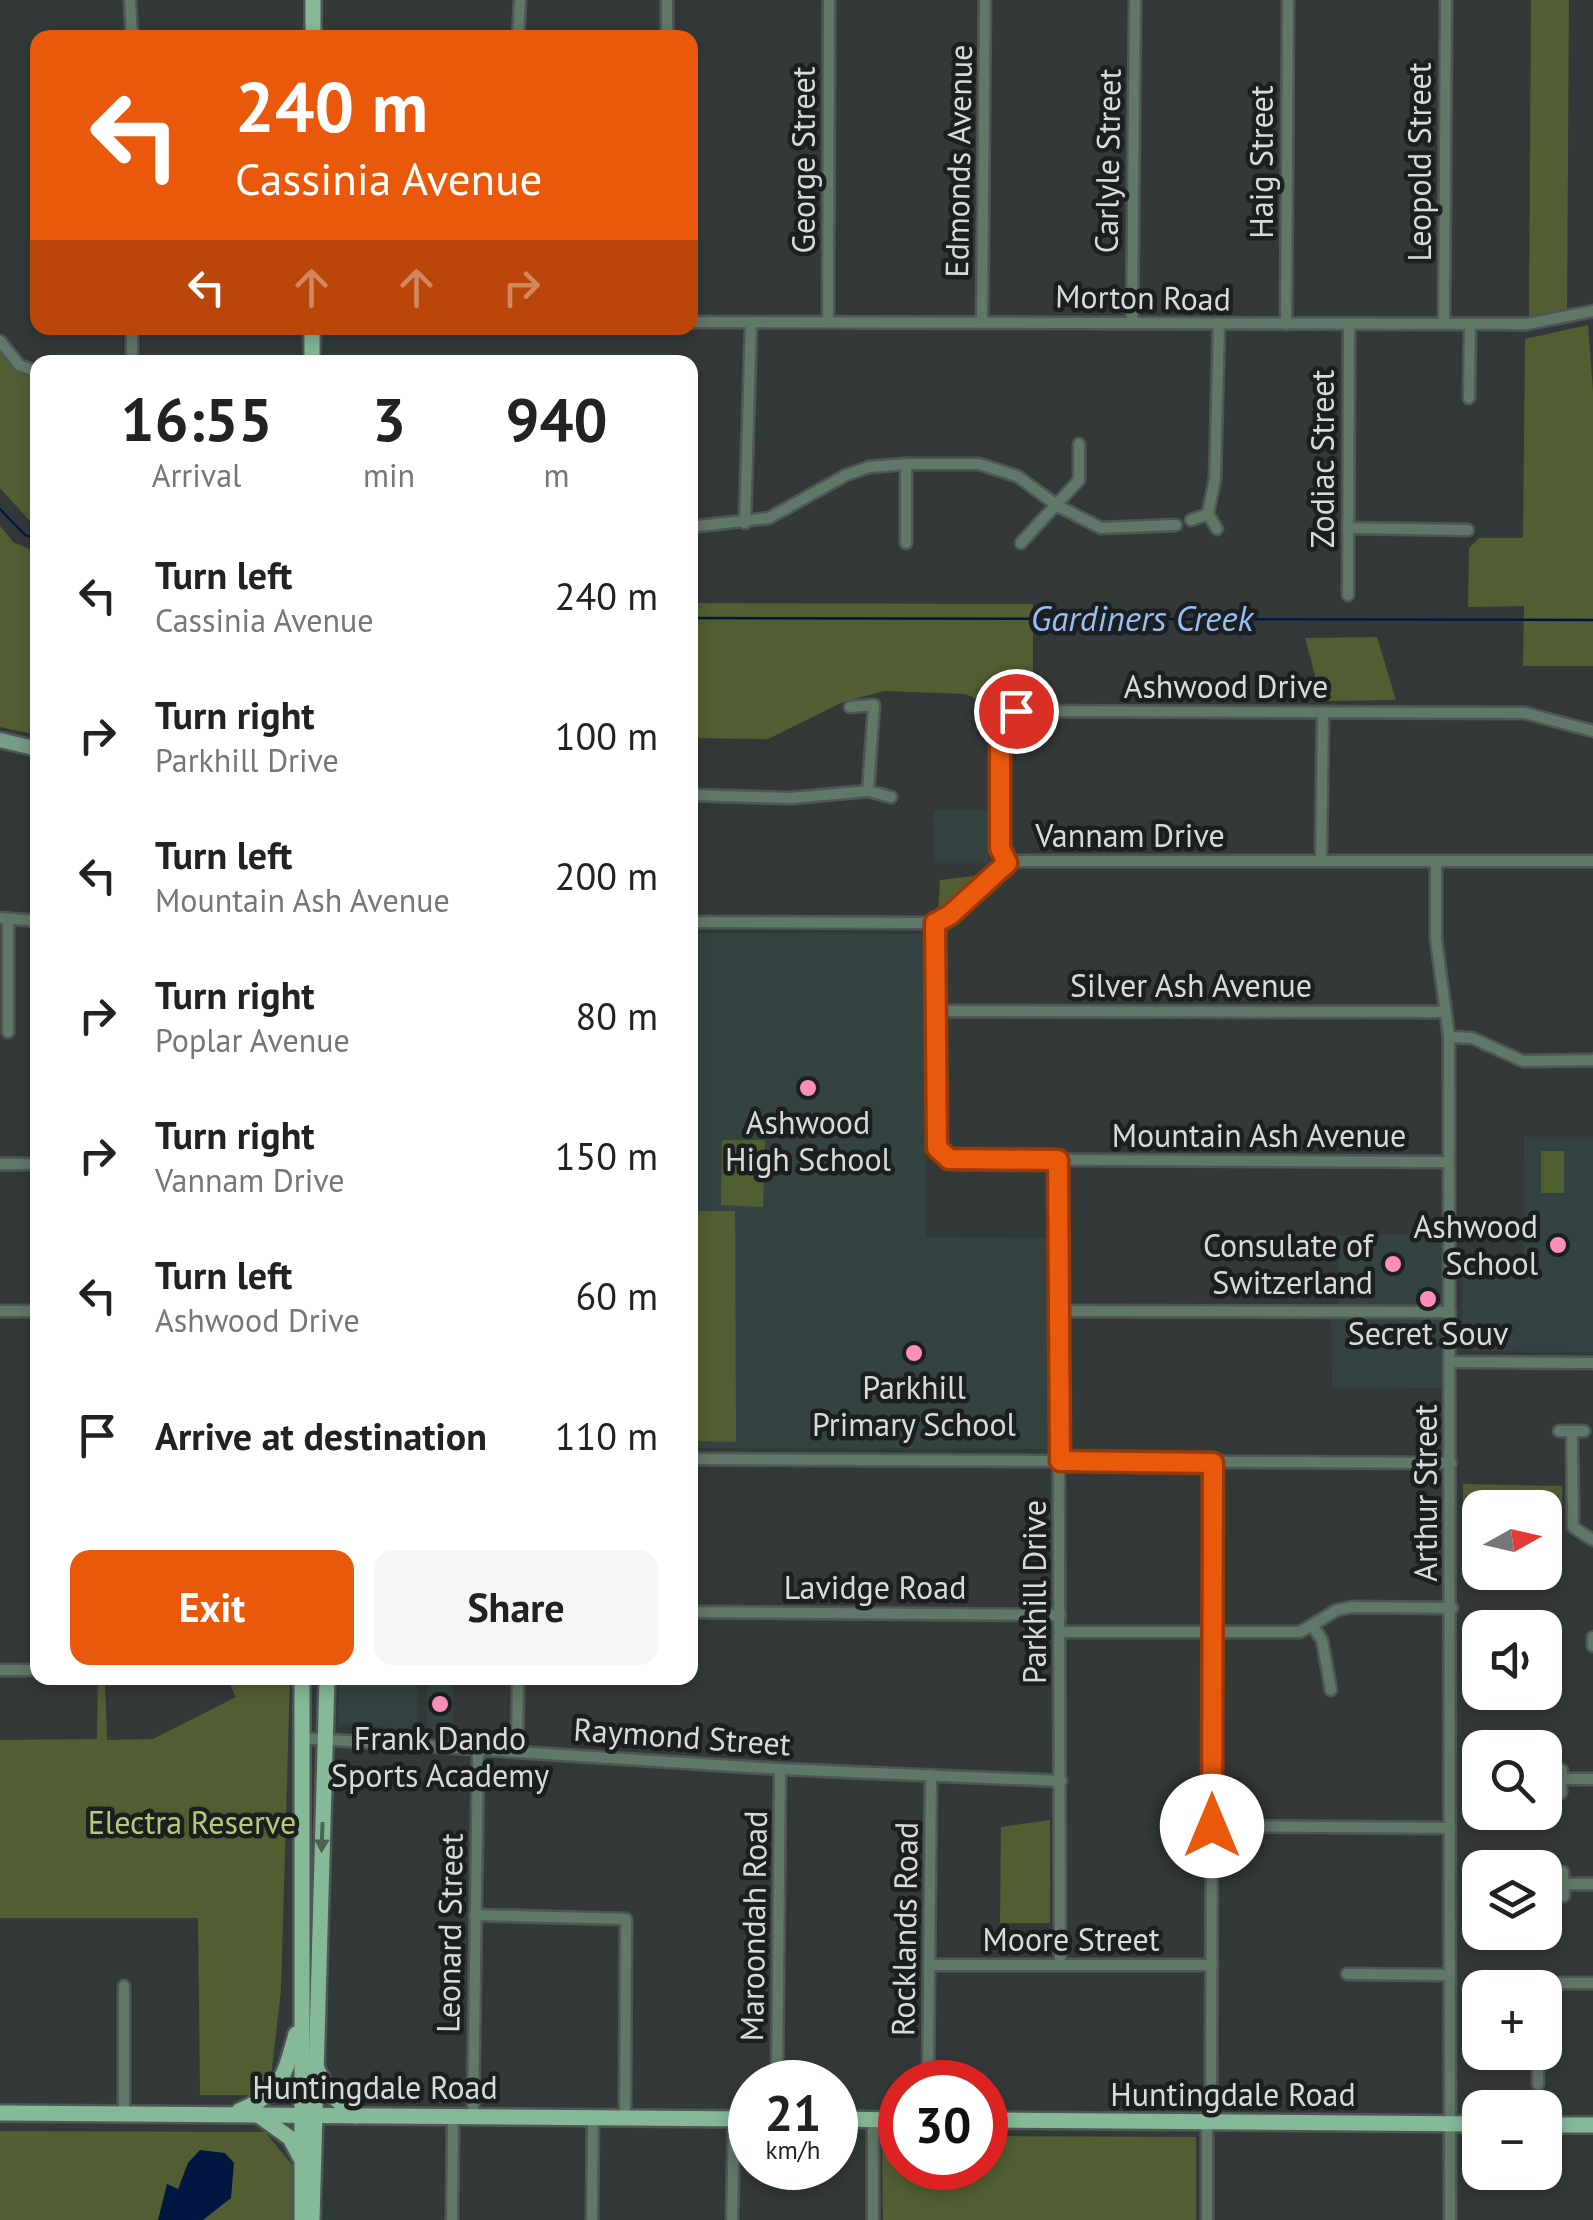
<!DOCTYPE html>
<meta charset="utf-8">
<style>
body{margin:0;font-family:"PT Sans",sans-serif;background:#f6f6f6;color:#222;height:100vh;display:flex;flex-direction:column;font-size:38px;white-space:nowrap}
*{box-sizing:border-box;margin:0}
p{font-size:32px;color:#767676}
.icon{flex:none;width:55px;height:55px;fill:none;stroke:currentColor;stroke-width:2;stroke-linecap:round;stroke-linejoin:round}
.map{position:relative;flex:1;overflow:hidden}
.panel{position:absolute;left:30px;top:355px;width:668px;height:1330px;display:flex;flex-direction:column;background:#fff;border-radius:20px;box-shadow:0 5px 15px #0003}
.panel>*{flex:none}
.banner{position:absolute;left:30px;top:30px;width:668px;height:305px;border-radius:20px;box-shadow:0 5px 15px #0003;background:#ea580c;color:#fff;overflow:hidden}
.needle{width:65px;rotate:82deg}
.controls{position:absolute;left:1462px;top:1490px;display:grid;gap:20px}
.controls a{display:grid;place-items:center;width:100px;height:100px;border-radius:20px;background:#fff;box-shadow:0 5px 15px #0003;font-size:50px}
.speed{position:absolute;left:728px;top:2060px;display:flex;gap:20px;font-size:50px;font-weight:700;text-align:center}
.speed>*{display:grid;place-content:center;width:130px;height:130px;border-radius:50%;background:#fff;box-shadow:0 5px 15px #0003;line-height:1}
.speed small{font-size:25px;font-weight:400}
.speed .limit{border:15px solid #d22;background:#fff;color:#111}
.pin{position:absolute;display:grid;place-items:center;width:85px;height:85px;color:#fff;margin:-42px;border:5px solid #fff;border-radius:50%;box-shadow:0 2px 10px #0007}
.me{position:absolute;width:110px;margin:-55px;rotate:0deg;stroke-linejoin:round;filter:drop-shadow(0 0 8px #0008)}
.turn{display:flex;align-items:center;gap:35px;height:210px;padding:0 40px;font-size:45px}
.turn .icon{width:130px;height:130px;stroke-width:2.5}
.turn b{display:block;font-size:70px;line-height:85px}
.lanes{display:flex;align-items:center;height:95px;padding:0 40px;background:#0003;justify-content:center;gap:50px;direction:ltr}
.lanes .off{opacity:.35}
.eta{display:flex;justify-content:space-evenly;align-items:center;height:170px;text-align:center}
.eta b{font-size:60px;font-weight:700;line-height:70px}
.button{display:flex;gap:20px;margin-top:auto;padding:20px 40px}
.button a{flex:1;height:115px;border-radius:20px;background:#ea580c;color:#fff;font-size:40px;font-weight:700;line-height:115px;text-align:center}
.button a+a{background:#f6f6f6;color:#222}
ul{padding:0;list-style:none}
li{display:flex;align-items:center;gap:30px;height:140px;padding:0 40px}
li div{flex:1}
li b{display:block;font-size:38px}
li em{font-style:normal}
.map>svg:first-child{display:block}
.built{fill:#344341}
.green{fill:#515e32}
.water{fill:#001841}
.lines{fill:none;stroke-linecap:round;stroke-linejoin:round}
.stream{stroke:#001841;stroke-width:2.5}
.street-casing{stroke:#505655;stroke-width:15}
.secondary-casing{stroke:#505655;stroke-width:19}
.primary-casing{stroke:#505655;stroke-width:20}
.street{stroke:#607868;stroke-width:10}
.secondary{stroke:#759d83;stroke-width:14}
.primary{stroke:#85b997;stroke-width:15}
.oneway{fill:#4b6455}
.route-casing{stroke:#983908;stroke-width:25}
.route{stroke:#ea580c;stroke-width:18}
.poi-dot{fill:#ff8eba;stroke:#1c1f1f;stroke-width:4}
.labels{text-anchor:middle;stroke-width:9;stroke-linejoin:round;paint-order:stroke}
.street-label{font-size:32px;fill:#d7dcdb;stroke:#1c1f1f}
.poi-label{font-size:32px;fill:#d7dcdb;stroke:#1c1f1f}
.park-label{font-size:32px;fill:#b2cb75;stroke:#1c1f1f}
.water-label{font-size:35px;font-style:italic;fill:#97c0f9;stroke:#1c1f1f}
</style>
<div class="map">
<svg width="1593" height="2220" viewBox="0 0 1593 2220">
<rect width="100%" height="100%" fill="#323938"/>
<g class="built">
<path d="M933,810H989V863H934Z"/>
<path d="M690,933L920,934L925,939L926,1237L1048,1238V1449L690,1448Z"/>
<path d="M1524,1137H1593V1352L1468,1351L1462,1347V1266L1523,1265Z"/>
<path d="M1442,1234L1447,1388L1332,1389L1331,1309L1339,1308L1338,1235Z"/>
<path d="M339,1678H417L418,1730L338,1724Z"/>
<path d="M427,1678H453V1736L427,1731Z"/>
</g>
<g class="green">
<path d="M1531,0H1569L1567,309L1529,318Z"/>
<path d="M1588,325L1593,391V666H1523L1524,606L1468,607L1469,548L1479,538H1523L1525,339Z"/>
<path d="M0,349L17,370L37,377V529L0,488Z"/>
<path d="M0,526L13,542L37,552V735L0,727Z"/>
<path d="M690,603L1033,604V700L1013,699L997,710L966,694L884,691L843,702L768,739L690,738Z"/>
<path d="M1377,637L1396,700L1322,701L1305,638Z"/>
<path d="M973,876L977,881L938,914L940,880Z"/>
<path d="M722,1140H765L763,1207L721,1205Z"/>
<rect x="1541" y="1151" width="23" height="42"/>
<path d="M690,1211H735L736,1442L690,1441Z"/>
<path d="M1463,1484L1562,1486V1530H1545V1508H1480V1541H1463Z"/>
<path d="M98,1678H105L107,1740L153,1739L236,1697L227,1678H290L281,1990L271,2076L253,2095H200L198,1918H0V1740L97,1739Z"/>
<path d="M1050,1820V1923H1000L1001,1827Z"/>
<path d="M0,2131L265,2132L293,2166L292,2220H0Z"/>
<path d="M882,2136H900V2168H985V2136L1196,2137V2220H883Z"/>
</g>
<path class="water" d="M200,2150L225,2153L234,2163L231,2198L203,2220H158L167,2184L178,2189L188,2163Z"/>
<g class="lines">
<g class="stream">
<path d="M0,509L25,535L38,539"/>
<path d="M690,618L1593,620"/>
</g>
<g class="street-casing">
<g id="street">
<path d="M130,0L132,38"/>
<path d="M518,38L520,0"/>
<path d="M667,38V0"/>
<path d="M828,321L829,0"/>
<path d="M690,322L1527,324L1593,311"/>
<path d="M982,322L985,0"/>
<path d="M1132,322L1135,0"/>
<path d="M1286,324L1288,0"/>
<path d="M1444,324L1446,0"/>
<path d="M0,341L19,365L38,372"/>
<path d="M132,362V328"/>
<path d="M1469,398L1470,324"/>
<path d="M906,464V543"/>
<path d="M1191,520L1208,514"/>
<path d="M745,523L751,322"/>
<path d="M690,527L769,518L846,475L869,467L906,464H979L1017,476L1058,506L1101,528L1176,525"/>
<path d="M1348,528L1468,530"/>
<path d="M1217,529L1208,514L1215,478L1219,324"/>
<path d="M1021,543L1079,480V444"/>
<path d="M1348,595L1349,324"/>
<path d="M850,707L874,705L868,791"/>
<path d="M690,795L791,798L868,791L891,797"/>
<path d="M1321,861L1323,712"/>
<path d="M1007,863L1000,848L1001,730L1015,711L1525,713L1593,731"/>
<path d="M1436,863V939L1449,1037L1450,2220"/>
<path d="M0,918L38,921"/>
<path d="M8,920V1032"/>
<path d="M690,922L935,923C967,910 982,869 1017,861H1593"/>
<path d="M935,923L937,1148L949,1159L1448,1162"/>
<path d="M936,1011L1446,1012"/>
<path d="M1449,1037L1472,1038L1523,1061L1593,1060"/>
<path d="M1058,1160L1060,1965"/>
<path d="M0,1164H38"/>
<path d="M0,1311H38"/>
<path d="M1060,1311L1450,1312"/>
<path d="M1451,1362L1593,1363"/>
<path d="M1559,1431H1584"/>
<path d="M1572,1431L1573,1527L1593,1540"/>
<path d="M690,1459L1451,1463"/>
<path d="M690,1612L1060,1615"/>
<path d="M1312,1625L1322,1640L1331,1690"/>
<path d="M1060,1632H1300L1337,1610L1352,1607L1452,1608"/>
<path d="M1593,1637V1646"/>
<path d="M0,1670H38"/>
<path d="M300,1738L780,1769L1061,1781"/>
<path d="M517,1752L518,1678"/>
<path d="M1561,1779H1593"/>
<path d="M1561,1793L1562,1770"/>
<path d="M1212,1826L1450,1828"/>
<path d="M1563,1872L1564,1896"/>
<path d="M1563,1884H1593"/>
<path d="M475,1915L626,1919L625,2118"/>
<path d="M929,1965H1212"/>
<path d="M1347,1974L1450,1975"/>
<path d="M1537,1983H1593"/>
<path d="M1538,2052V2084"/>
<path d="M777,2082L780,1769"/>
<path d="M928,2082L931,1775"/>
<path d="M124,2114V1986"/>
<path d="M473,2116L478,1751"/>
<path d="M1207,2122V2220"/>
<path d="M1211,2122L1213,1463"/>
<path d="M452,2220L453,2116"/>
<path d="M592,2220L593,2117"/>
<path d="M732,2220L734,2118"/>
<path d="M873,2220V2120"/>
</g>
</g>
<g class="secondary-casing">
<path id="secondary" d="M0,740L38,749"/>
</g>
<g class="primary-casing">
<g id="primary">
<path d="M313,38V0"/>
<path d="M312,362V328"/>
<path d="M316,2067L329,2093L356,2116"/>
<path d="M239,2111C282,2093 284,2076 296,2034"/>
<path d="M0,2113L750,2119"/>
<path d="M258,2115L290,2138L300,2157"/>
<path d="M835,2119L900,2120"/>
<path d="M985,2120L1480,2124"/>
<path d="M1545,2125H1593"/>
<path d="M302,2220V1678"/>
<path d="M312,2220L327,1678"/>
</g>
</g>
<use href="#street" class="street"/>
<use href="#secondary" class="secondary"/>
<use href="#primary" class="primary"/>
</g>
<defs><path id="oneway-solid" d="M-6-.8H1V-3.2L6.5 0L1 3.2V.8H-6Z" transform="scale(2.5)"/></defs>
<use class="oneway" href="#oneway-solid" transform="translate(322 1837) rotate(92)"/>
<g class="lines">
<g class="route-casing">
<path id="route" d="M1016,711L1000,730V848L1007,863L950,915L935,923L937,1148L949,1159L1058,1160L1060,1461L1213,1463L1212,1826"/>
</g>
<use href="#route" class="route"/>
</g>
<g class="poi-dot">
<circle cx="808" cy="1088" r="10"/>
<circle cx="1558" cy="1245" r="10"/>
<circle cx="1393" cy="1264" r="10"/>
<circle cx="1428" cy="1299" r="10"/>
<circle cx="914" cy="1353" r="10"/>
<circle cx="440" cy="1704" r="10"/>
</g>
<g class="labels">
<g class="street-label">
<text transform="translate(804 160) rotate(-90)" y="11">George Street</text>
<text transform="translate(959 161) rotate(-89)" y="11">Edmonds Avenue</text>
<text transform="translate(1108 161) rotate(-89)" y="11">Carlyle Street</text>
<text transform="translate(1262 162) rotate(-90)" y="11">Haig Street</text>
<text transform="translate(1420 162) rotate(-90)" y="11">Leopold Street</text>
<text transform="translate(1143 298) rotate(1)" y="11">Morton Road</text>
<text transform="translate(1323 459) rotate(-90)" y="11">Zodiac Street</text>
<text x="1226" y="698">Ashwood Drive</text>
<text x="1130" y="847">Vannam Drive</text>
<text x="1191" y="997">Silver Ash Avenue</text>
<text x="1259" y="1147">Mountain Ash Avenue</text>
<text transform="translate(1426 1493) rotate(-90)" y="11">Arthur Street</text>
<text x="875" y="1599">Lavidge Road</text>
<text transform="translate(1035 1592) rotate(-90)" y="11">Parkhill Drive</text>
<text transform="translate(682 1737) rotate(4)" y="11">Raymond Street</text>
<text transform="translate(754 1926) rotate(-89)" y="11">Maroondah Road</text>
<text transform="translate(905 1929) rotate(-89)" y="11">Rocklands Road</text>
<text transform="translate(450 1933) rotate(-89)" y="11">Leonard Street</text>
<text x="1071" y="1951">Moore Street</text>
<text x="375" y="2099">Huntingdale Road</text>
<text x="1233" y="2106">Huntingdale Road</text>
</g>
<g class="poi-label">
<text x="808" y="1134">Ashwood<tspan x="808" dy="37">High School</tspan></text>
<text x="1538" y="1238" text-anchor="end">Ashwood<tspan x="1538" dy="37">School</tspan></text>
<text x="1373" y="1257" text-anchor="end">Consulate of<tspan x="1373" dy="37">Switzerland</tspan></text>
<text x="1428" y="1345">Secret Souv</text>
<text x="914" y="1399">Parkhill<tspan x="914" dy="37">Primary School</tspan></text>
<text x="440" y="1750">Frank Dando<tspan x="440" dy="37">Sports Academy</tspan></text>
</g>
<g class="park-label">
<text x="192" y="1834">Electra Reserve</text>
</g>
<g class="water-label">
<text x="1142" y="631">Gardiners Creek</text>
</g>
</g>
</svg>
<div class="controls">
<a><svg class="needle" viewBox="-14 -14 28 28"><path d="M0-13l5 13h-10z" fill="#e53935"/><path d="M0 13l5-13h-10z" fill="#767676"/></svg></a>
<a><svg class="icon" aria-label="sound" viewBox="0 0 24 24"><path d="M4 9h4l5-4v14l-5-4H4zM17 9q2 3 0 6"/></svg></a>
<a><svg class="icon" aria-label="search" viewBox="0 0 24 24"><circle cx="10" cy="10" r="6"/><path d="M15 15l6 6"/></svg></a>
<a><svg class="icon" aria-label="layers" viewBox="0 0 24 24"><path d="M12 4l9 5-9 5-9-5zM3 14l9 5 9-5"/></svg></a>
<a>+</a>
<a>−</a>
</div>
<div class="speed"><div>21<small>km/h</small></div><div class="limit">30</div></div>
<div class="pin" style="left:1016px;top:711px;background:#d93025"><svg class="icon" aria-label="arrive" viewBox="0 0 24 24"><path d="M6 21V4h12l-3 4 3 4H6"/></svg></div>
<svg class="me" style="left:1212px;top:1826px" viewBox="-20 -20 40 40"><circle r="19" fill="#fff"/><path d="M0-13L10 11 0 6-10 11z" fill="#ea580c"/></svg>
<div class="banner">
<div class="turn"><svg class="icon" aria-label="left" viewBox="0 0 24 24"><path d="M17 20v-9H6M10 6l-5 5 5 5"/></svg><div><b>240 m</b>Cassinia Avenue</div></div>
<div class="lanes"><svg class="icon" aria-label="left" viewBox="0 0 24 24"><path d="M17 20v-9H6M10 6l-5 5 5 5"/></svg><svg class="icon off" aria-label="ahead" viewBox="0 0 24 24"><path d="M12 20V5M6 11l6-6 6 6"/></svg><svg class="icon off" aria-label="ahead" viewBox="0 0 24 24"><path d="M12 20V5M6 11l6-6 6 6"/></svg><svg class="icon off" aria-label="right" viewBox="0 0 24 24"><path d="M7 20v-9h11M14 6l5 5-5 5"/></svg></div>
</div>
<section class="panel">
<div class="eta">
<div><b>16:55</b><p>Arrival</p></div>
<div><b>3</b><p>min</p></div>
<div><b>940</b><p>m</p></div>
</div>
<ul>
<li><svg class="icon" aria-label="left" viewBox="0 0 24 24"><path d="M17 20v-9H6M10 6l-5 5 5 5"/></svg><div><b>Turn left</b><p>Cassinia Avenue</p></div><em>240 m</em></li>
<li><svg class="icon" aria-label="right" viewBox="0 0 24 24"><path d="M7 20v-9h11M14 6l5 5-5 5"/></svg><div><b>Turn right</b><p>Parkhill Drive</p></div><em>100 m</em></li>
<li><svg class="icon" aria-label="left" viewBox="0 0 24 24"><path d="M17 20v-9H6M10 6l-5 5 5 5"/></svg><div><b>Turn left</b><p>Mountain Ash Avenue</p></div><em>200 m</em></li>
<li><svg class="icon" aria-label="right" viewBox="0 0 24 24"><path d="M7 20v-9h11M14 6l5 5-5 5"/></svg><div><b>Turn right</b><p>Poplar Avenue</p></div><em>80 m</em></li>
<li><svg class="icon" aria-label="right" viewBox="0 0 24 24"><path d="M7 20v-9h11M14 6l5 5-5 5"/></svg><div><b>Turn right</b><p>Vannam Drive</p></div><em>150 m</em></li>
<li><svg class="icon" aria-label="left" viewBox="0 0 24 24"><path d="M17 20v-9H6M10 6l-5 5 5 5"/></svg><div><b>Turn left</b><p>Ashwood Drive</p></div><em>60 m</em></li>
<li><svg class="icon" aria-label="arrive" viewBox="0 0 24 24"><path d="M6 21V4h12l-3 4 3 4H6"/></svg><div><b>Arrive at destination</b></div><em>110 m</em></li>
</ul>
<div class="button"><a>Exit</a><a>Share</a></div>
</section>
</div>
